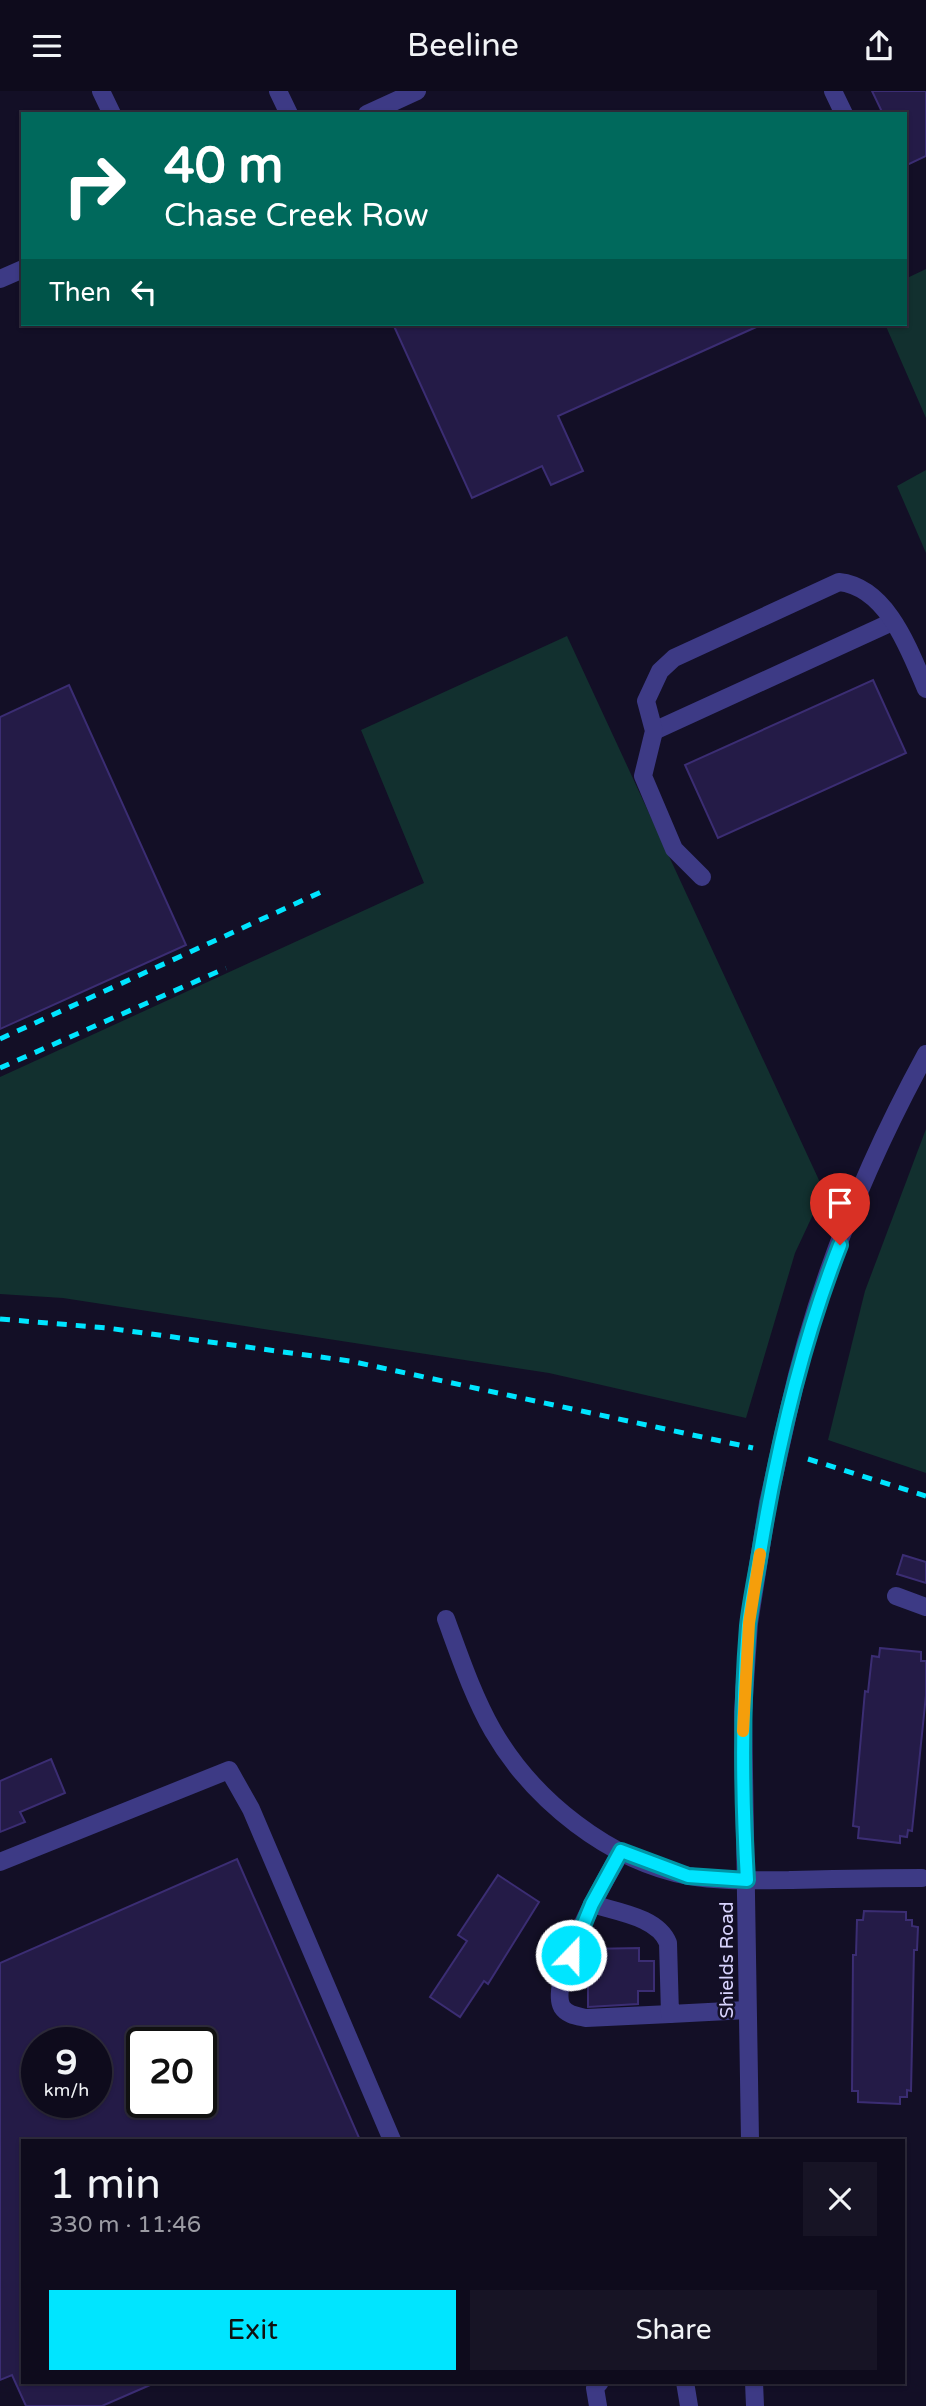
<!DOCTYPE html>
<meta charset="utf-8">
<style>
body{margin:0;font-family:"Varela Round",sans-serif;background:#171425;color:#f1f3f6;height:100vh;display:flex;flex-direction:column;font-size:26px;white-space:nowrap}
*{box-sizing:border-box;margin:0}
p{font-size:23px;color:#9b9ba3}
.icon{flex:none;width:38px;height:38px;fill:none;stroke:currentColor;stroke-width:2;stroke-linecap:round;stroke-linejoin:round}
.map{position:relative;flex:1;overflow:hidden}
.sheet{position:absolute;left:21px;top:2048px;width:884px;height:245px;display:flex;flex-direction:column;background:#0e0b1c;border-radius:0px;box-shadow:0 2px 5px #0004,0 0 0 2px #2e2b3b}
.sheet>*{flex:none}
.hud{position:absolute;left:21px;top:21px;width:886px;height:214px;border-radius:0px;box-shadow:0 2px 5px #0004,0 0 0 2px #2e2b3b;background:#00695c;color:#fff;overflow:hidden}
.speed{position:absolute;left:21px;top:1936px;display:flex;gap:14px;font-size:35px;font-weight:700;text-align:center}
.speed>*{display:grid;place-content:center;width:91px;height:91px;border-radius:50%;background:#0e0b1c;box-shadow:0 2px 5px #0004,0 0 0 2px #2e2b3b;line-height:1}
.speed small{font-size:18px;font-weight:400}
.speed .limit{border:4px solid #111;border-radius:10px;background:#fff;color:#111}
.pin{position:absolute;display:grid;place-items:center;width:60px;height:60px;color:#fff;margin:-72px -30px;border-radius:50% 50% 50% 0;rotate:-45deg;box-shadow:0 0 7px #0007}
.pin .icon{rotate:45deg}
.me{position:absolute;width:77px;margin:-38px;rotate:22deg;stroke-linejoin:round;filter:drop-shadow(0 0 5px #0008)}
.turn{display:flex;align-items:center;gap:24px;height:147px;padding:0 28px;font-size:32px}
.turn .icon{width:91px;height:91px;stroke-width:2.5}
.turn b{display:block;font-size:49px;line-height:60px}
.then{display:flex;align-items:center;height:66px;padding:0 28px;background:#0003;gap:14px;font-size:26px}
.round{display:grid;place-items:center;flex:none;width:74px;height:74px;border-radius:0px;background:#171425}
.headline{display:flex;align-items:center;justify-content:space-between;height:119px;padding:0 28px}
h1{font-size:42px;font-weight:600;line-height:52px}
.action{display:flex;gap:14px;margin-top:auto;padding:14px 28px}
.action a{flex:1;height:80px;border-radius:0px;background:#00e5ff;color:#111;font-size:28px;font-weight:600;line-height:80px;text-align:center}
.action a+a{background:#171425;color:#f1f3f6}
header{display:flex;justify-content:space-between;align-items:center;height:91px;padding:0 28px;background:#0e0b1c;font-size:32px;font-weight:600}
.map>svg:first-child{display:block}
.green{fill:#12302f}
.building{fill:#241b47;stroke:#3b2d73;stroke-width:2;fill-rule:evenodd}
.lines{fill:none;stroke-linecap:round;stroke-linejoin:round}
.minor{stroke:#3d3a85;stroke-width:18}
.rail{stroke:#00e5ff;stroke-width:5;stroke-dasharray:10 9;stroke-linecap:butt}
.minor-bridge{stroke:#3d3a85;stroke-width:18}
.route-casing{stroke:#0095a6;stroke-width:18}
.route{stroke:#00e5ff;stroke-width:12}
.slow{stroke:#f59e0b;stroke-width:12}
.labels{text-anchor:middle;stroke-width:5;stroke-linejoin:round;paint-order:stroke}
.street-label{font-size:19px;fill:#d9d4ff;stroke:#130f26}
</style>
<header><svg class="icon" aria-label="menu" viewBox="0 0 24 24"><path d="M4 6h16M4 12h16M4 18h16"/></svg>Beeline<svg class="icon" aria-label="share" viewBox="0 0 24 24"><path d="M12 15V3M7 8l5-5 5 5M5 13v7h14v-7"/></svg></header>
<div class="map">
<svg width="926" height="2315" viewBox="0 0 926 2315">
<rect width="100%" height="100%" fill="#130f26"/>
<g class="green">
<path d="M926,178V327L885,233H905V188Z"/>
<path d="M926,379V462L897,395Z"/>
<path d="M567,545L824,1100L795,1162L746,1327L549,1282L63,1207L0,1203V986L424,792L361,639Z"/>
<path d="M926,1038V1382L828,1349L865,1200Z"/>
</g>
<g class="building">
<path d="M872,0H926V65L905,75V23H883Z"/>
<path d="M393,233H763L558,325L583,380L551,394L542,375L472,407Z"/>
<path d="M873,589L906,662L718,747L685,674Z"/>
<path d="M69,594L186,854L0,938V626Z"/>
<path d="M903,1464L926,1471V1492L897,1483Z"/>
<path d="M880,1557L921,1561V1570H926V1604L912,1740L908,1739L907,1746L900,1745V1752L858,1747L859,1736L853,1735L865,1600L868,1601L872,1565L879,1566Z"/>
<path d="M51,1668L65,1702L20,1721L25,1731L0,1741V1690Z"/>
<path d="M237,1768L360,2049H23V2291H157L102,2315H26L12,2284L0,2289V1872ZM37,1951H96V2011H37ZM142,1951H201V2011H142Z"/>
<path d="M498,1784L539,1811L488,1893L484,1890L460,1926L430,1906L467,1850L458,1844Z"/>
<path d="M864,1820L906,1821V1829H912V1835L918,1836L917,1859H914L911,2000L907,1999V2006H900V2013L858,2011V2000H852L853,1864H856L857,1829H863Z"/>
<path d="M639,1857V1870H654V1900H638V1913L588,1916V1858Z"/>
</g>
<g class="lines">
<g class="minor">
<path d="M101,0L112,23"/>
<path d="M278,0L289,23"/>
<path d="M833,0L844,23"/>
<path d="M367,23L417,0"/>
<path d="M0,188L23,178"/>
<path d="M654,640L892,531"/>
<path d="M702,786L674,758L643,685L654,640L646,610L660,580L674,567L839,491C887,496 909,558 926,598"/>
<path d="M789,1318C816,1196 866,1073 926,963"/>
<path d="M896,1505L926,1516"/>
<path d="M446,1528C460,1566 473,1605 493,1640C533,1709 609,1770 689,1785C721,1791 757,1789 789,1789C834,1788 878,1787 922,1787"/>
<path d="M621,1761C606,1787 547,1889 562,1916C567,1924 577,1925 586,1927L670,1923"/>
<path d="M0,1771L229,1679L251,1718L392,2049"/>
<path d="M592,1813C617,1821 658,1826 668,1852L670,1923L747,1919"/>
<path d="M750,2049L743,1621L749,1532L768,1412"/>
<path d="M685,2291L689,2315"/>
<path d="M754,2291L755,2315"/>
<path d="M598,2315L595,2297L600,2291"/>
</g>
<g class="rail">
<path d="M0,948L321,801"/>
<path d="M0,977L226,877"/>
<path d="M0,1228L107,1237L350,1270L753,1357"/>
<path d="M808,1368L926,1405"/>
</g>
<path class="minor-bridge" d="M768,1412L789,1318"/>
</g>
<g class="lines">
<g class="route-casing">
<path id="route" d="M571,1864L592,1813L621,1760L688,1785L747,1789C742,1704 741,1620 748,1535C751,1508 757,1482 761,1456C778,1353 802,1251 840,1154"/>
</g>
<use href="#route" class="route"/>
<path class="slow" d="M743,1640L749,1532L760,1463"/>
</g>
<g class="labels">
<g class="street-label">
<text transform="translate(726 1869) rotate(-90)" y="7">Shields Road</text>
</g>
</g>
</svg>
<div class="speed"><div>9<small>km/h</small></div><div class="limit">20</div></div>
<div class="pin" style="left:840px;top:1154px;background:#d93025"><svg class="icon" aria-label="arrive" viewBox="0 0 24 24"><path d="M6 21V4h12l-3 4 3 4H6"/></svg></div>
<svg class="me" style="left:571px;top:1864px" viewBox="-20 -20 40 40"><circle r="17" fill="#00e5ff" stroke="#fff" stroke-width="3"/><path d="M0-11L8 9 0 5-8 9z" fill="#fff"/></svg>
<div class="hud">
<div class="turn"><svg class="icon" aria-label="right" viewBox="0 0 24 24"><path d="M7 20v-9h11M14 6l5 5-5 5"/></svg><div><b>40 m</b>Chase Creek Row</div></div>
<div class="then">Then<svg class="icon" aria-label="left" viewBox="0 0 24 24"><path d="M17 20v-9H6M10 6l-5 5 5 5"/></svg></div>
</div>
<section class="sheet">
<div class="headline"><div><h1>1 min</h1><p>330 m · 11:46</p></div><a class="round"><svg class="icon" aria-label="close" viewBox="0 0 24 24"><path d="M6 6l12 12M18 6L6 18"/></svg></a></div>
<div class="action"><a>Exit</a><a>Share</a></div>
</section>
</div>
